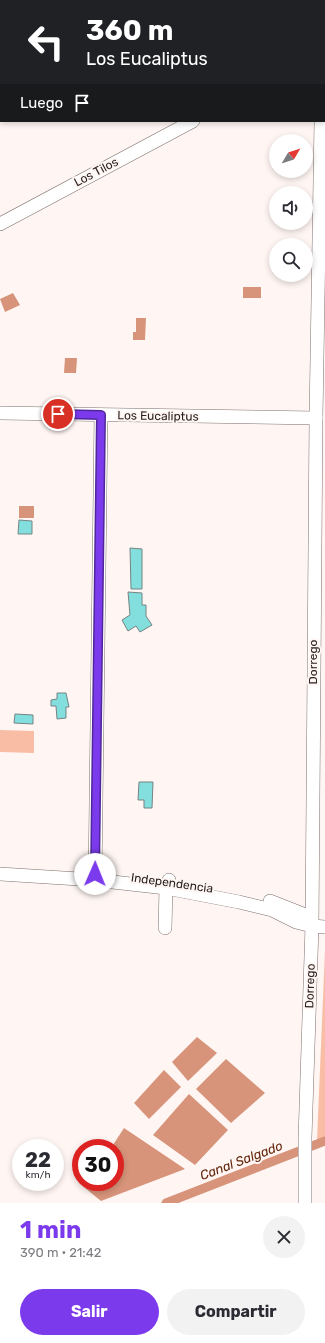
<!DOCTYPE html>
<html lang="es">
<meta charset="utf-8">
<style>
body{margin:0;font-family:Rubik,sans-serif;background:#f2f2f3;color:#2b2b33;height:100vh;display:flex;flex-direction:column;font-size:15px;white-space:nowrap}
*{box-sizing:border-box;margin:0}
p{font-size:13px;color:#7c7c81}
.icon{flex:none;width:22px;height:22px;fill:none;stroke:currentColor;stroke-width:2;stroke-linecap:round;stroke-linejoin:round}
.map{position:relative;height:1203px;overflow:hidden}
.sheet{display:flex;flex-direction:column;background:#fff;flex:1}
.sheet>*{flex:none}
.top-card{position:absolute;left:0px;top:0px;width:325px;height:122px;box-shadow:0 2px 6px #0003;background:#202124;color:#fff;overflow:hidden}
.needle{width:26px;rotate:51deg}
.fabs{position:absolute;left:269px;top:134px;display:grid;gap:8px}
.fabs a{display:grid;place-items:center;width:44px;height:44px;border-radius:50%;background:#fff;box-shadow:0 2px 6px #0003;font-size:20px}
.speed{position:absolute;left:12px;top:1139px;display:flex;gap:8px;font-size:20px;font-weight:700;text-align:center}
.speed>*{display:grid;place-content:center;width:52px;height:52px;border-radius:50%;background:#fff;box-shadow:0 2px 6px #0003;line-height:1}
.speed small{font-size:10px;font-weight:400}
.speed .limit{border:6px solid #d22;background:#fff;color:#111}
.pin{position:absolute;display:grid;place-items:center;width:34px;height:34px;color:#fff;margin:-17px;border:2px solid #fff;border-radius:50%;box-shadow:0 1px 4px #0007}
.me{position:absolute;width:44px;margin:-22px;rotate:1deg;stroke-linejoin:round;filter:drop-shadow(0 0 3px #0008)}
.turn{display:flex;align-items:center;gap:14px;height:84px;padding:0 20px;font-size:18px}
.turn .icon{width:52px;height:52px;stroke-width:2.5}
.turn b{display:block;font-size:28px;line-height:34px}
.then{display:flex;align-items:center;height:38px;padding:0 20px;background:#0003;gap:8px;font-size:15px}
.round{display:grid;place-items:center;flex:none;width:42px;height:42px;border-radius:21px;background:#f2f2f3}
.headline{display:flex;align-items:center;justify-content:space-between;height:68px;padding:0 20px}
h1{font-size:24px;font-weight:700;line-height:30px;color:#7c3aed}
.button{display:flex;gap:8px;margin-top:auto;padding:8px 20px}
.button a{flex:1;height:46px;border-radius:24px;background:#7c3aed;color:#fff;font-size:16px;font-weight:700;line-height:46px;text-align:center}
.button a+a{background:#f2f2f3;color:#2b2b33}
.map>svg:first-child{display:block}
.green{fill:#f9bda6}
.water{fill:#d7947b}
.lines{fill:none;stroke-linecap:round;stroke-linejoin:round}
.canal{stroke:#d7947b;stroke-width:9}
.building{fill:#83dfde;stroke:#758383}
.minor-casing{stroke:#7d706c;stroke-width:14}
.minor{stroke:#fff;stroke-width:13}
.route-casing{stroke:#51269a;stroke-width:10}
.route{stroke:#7c3aed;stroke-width:7}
.labels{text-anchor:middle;stroke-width:4;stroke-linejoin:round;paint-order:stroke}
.street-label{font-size:12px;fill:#282221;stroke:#fff6f3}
.water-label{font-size:13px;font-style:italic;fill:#61250a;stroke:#fff6f3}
</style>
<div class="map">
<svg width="325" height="1203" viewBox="0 0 325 1203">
<rect width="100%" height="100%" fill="#fff6f3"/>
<g class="green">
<path d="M0,730L34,731V753L0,752Z"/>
<path d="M325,951V1137L317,1140Z"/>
</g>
<g class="water">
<rect x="243" y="287" width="18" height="11"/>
<path d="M13,293L20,305L5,312L0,299Z"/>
<path d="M136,318H146L145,340H133V332H136Z"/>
<path d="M65,358H77L76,373H64Z"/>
<rect x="19" y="506" width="15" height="12"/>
<path d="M197,1037L217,1053L188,1081L172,1062Z"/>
<path d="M226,1059L265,1093L231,1123L196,1089Z"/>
<path d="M164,1070L181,1087L149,1119L134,1103Z"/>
<path d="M189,1094L228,1130L195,1165L153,1135Z"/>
<path d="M124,1128L185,1169L101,1201L85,1188L89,1182H115V1148H111Z"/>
</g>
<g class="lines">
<path class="canal" d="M166,1203L325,1141"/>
</g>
<g class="building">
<path d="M19,520L32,521V534H18Z"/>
<path d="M130,548L142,549V589H131Z"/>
<path d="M128,592L142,593V605H146V616L152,625L140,632L136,626L128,631L122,620L130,615Z"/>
<path d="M57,693H66L69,707H66V718L57,719L56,706H51V700L57,699Z"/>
<path d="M15,714L33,715V724L14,723Z"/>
<path d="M139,782H153L152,808H144V800H138Z"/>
</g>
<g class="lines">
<g class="minor-casing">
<g id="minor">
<path d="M117,1V0"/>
<path d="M324,1V0"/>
<path d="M0,49H1"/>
<path d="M324,52L325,51"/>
<path d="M0,224L193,121"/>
<path d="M0,413L316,418"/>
<path d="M0,874L95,880L166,888L239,902L272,910L296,922L312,926L325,927"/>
<path d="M95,880L101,415"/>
<path d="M270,901L303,914L312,926"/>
<path d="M165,928L166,888L169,880"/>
<path d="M305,1203V1138L312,926L316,418L321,121"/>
</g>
</g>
<use href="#minor" class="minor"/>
</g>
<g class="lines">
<g class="route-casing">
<path id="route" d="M58,414L101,415L95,874"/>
</g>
<use href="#route" class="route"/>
</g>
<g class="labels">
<g class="street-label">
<text transform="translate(96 172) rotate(-28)" y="4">Los Tilos</text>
<text transform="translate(158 416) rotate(1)" y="4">Los Eucaliptus</text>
<text transform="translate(313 662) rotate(-90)" y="4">Dorrego</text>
<text transform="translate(172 883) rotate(8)" y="4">Independencia</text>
<text transform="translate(310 986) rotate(-88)" y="4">Dorrego</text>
</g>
<g class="water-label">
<text transform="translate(241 1160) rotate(-21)" y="5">Canal Salgado</text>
</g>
</g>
</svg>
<div class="fabs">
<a><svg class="needle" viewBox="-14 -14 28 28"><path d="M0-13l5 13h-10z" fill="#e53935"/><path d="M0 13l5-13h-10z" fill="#7c7c81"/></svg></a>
<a><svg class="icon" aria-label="sound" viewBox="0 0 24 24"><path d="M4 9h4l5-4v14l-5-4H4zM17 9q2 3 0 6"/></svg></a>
<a><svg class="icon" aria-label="search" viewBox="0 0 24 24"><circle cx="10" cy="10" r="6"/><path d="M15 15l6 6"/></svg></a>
</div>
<div class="speed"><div>22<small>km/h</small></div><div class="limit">30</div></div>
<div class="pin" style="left:58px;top:414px;background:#d93025"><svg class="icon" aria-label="arrive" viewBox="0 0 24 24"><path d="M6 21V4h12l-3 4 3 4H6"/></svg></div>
<svg class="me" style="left:95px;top:874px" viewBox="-20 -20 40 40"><circle r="19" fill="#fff"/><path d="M0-13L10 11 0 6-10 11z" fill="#7c3aed"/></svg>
<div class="top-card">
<div class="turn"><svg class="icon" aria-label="left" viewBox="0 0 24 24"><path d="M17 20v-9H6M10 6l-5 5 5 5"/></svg><div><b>360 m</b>Los Eucaliptus</div></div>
<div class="then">Luego<svg class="icon" aria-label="arrive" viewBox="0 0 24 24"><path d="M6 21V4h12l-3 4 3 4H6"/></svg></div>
</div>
</div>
<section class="sheet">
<div class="headline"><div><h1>1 min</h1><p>390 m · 21:42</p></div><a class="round"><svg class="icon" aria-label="close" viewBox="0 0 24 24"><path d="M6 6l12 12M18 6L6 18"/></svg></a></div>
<div class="button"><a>Salir</a><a>Compartir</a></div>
</section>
